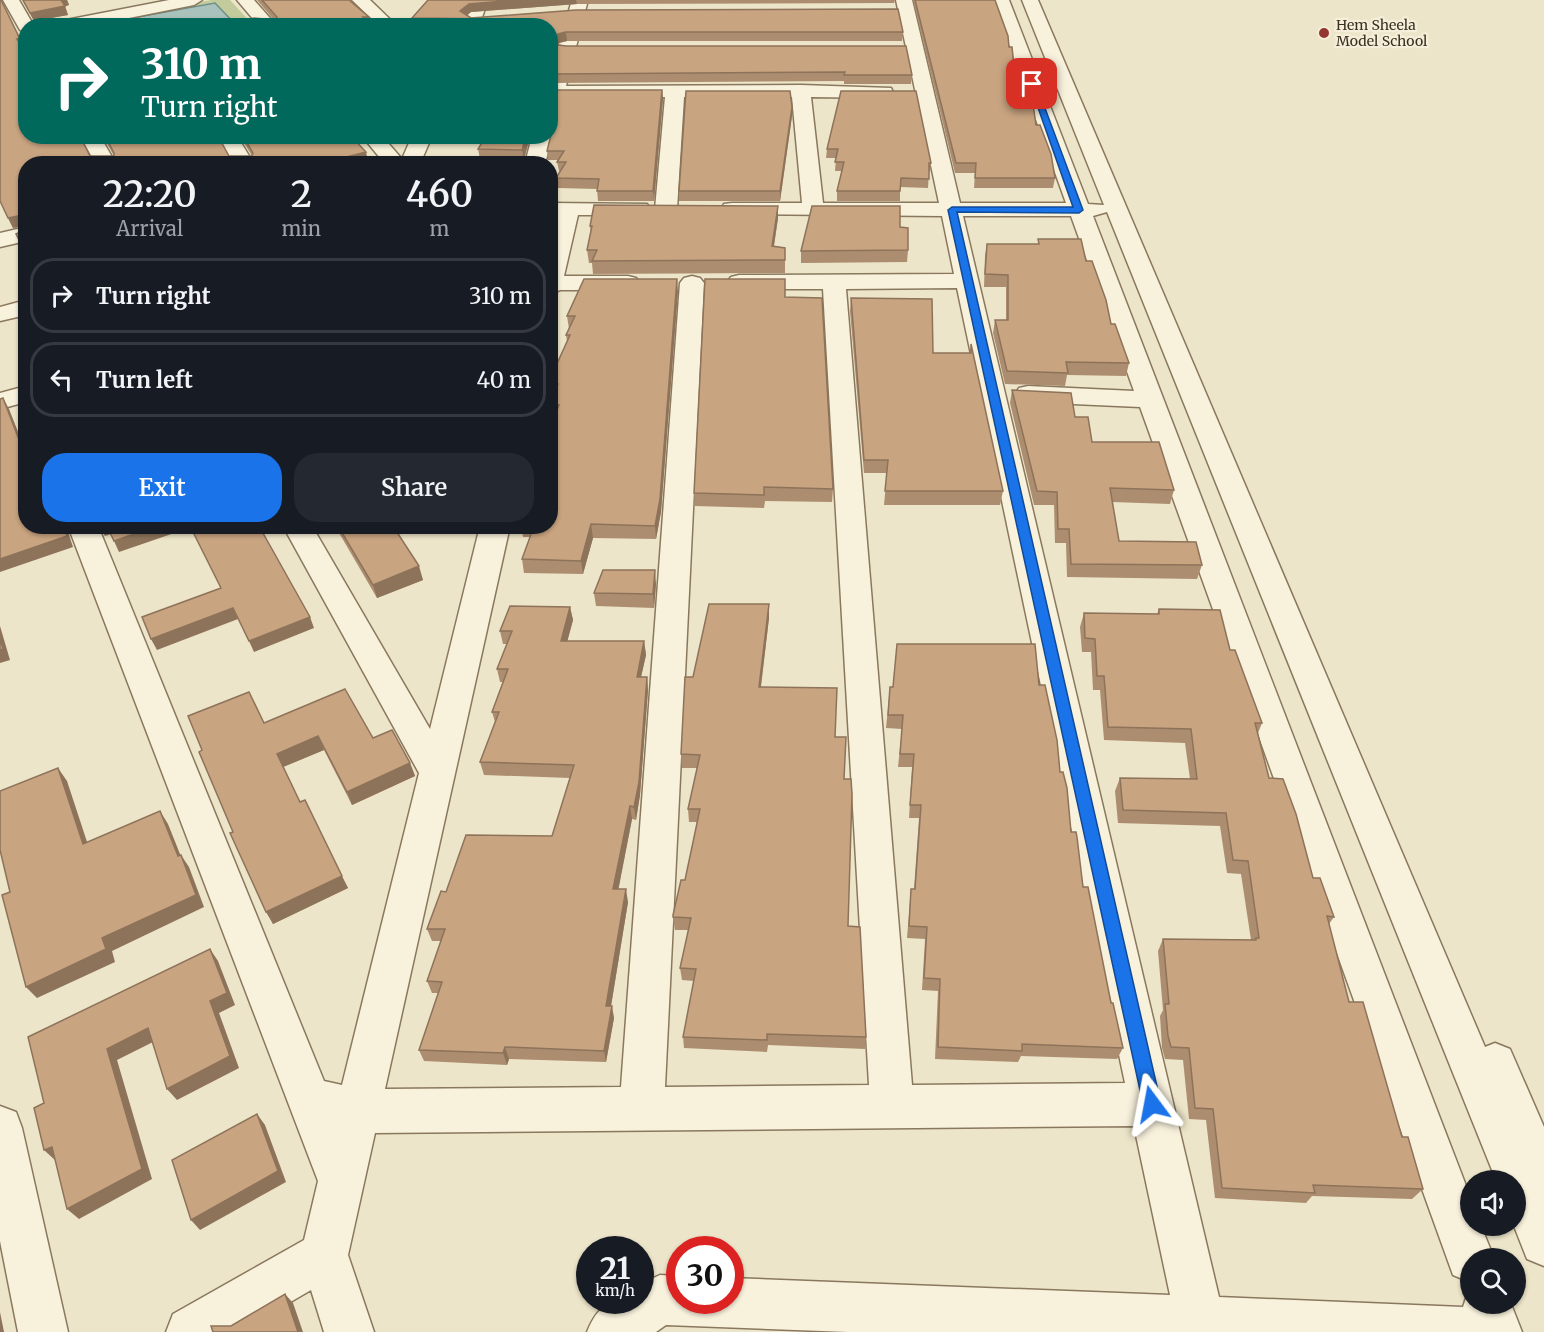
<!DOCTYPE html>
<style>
body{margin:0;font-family:Merriweather,serif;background:#242831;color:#f1f3f6;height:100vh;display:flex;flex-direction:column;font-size:22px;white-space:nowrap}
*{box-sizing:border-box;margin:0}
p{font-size:20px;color:#9ea1a6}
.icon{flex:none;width:33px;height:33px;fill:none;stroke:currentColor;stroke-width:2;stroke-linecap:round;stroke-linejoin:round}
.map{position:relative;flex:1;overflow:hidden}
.side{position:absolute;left:18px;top:156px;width:540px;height:378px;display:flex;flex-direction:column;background:#171b24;border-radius:24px;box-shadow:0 2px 4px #0004}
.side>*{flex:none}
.guide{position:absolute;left:18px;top:18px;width:540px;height:126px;border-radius:24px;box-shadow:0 2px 4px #0004;background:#00695c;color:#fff;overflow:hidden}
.buttons{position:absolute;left:1460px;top:1170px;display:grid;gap:12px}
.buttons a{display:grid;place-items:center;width:66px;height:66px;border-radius:50%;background:#171b24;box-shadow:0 2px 4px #0004;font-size:30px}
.speed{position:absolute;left:576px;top:1236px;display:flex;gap:12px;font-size:30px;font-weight:700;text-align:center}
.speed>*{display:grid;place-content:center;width:78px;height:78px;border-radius:50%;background:#171b24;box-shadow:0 2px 4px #0004;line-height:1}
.speed small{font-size:15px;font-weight:400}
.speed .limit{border:9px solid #d22;background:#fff;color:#111}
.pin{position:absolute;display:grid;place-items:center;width:51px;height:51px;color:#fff;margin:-26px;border-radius:12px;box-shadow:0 3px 9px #0006}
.me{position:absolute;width:66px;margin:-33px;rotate:347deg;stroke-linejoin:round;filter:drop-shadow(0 0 4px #0008)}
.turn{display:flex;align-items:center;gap:21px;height:126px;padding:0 24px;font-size:27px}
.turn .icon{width:78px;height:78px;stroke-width:2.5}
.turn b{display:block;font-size:42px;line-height:51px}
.eta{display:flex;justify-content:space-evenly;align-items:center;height:102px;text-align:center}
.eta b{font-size:36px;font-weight:600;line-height:42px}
.primary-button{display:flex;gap:12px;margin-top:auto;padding:12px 24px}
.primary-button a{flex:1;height:69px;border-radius:24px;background:#1a73e8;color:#fff;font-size:24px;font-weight:600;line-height:69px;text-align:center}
.primary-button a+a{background:#242831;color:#f1f3f6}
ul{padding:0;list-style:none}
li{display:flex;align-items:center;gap:18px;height:75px;margin:0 12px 9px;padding:0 12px;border:3px solid #363941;border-radius:24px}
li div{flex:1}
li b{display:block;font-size:22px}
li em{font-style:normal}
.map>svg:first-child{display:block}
.green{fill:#c3cb9d}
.water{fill:#aac2bc;stroke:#70908a;stroke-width:1.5}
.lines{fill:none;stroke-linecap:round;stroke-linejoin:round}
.minor-casing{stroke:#89785e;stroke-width:3}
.minor{fill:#f8f1dc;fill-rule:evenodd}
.wall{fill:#ad8d6f}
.shaded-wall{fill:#8d735a}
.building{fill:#c9a481;stroke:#8d735a;stroke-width:1.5}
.route{fill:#1a73e8;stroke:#114b97;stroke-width:1.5}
.poi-dot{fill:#953731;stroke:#f5eed9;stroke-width:2}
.labels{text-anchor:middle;stroke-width:4.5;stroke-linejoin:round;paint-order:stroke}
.far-poi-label{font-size:14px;fill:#3a2f21;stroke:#f5eed9;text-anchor:start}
</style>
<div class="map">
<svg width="1544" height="1332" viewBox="0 0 1544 1332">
<rect width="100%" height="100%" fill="#ede5c9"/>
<path class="green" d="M211,0H230L253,25L76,26Z"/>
<path class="water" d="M215,3L236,25H93Z"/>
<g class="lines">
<g class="minor-casing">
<g id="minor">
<path d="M3,0H19L34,26H26V31L20,30Z"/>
<path d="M169,0H202L194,5L89,26H53L61,21Z"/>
<path d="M237,0H254L277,26H259Z"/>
<path d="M352,0H370L397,26H379Z"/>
<path d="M472,0H488L479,26H462Z"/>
<path d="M572,0H588L566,86L801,85L891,88L893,92L891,96L884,98L811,97L823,203H939L896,0H912L960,203H1066L993,0H1009L1088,204L1104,205L1022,0H1038L1485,1047L1495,1043L1510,1049L1544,1127V1266L1527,1259L1514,1226L1515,1180H1496L1107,212L1093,216L1470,1196V1226H1481L1494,1258H1470V1282L1453,1275L1140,407L1028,402L1019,400L1015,394L1019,388L1028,386L1134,391L1071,216H963L1219,1297L1463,1307L1470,1286V1304H1511L1522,1332H848L666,1325L656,1332H587C599,1303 610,1300 640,1300V1284L660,1275L680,1276V1300H730V1278L1170,1295L1134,1126L375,1133L348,1255L374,1332H324L311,1290L239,1332H166L173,1314L304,1240L318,1181L68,526H98L324,1081L342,1085L419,773L283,526H312L430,729L480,526H510L385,1089L621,1087L680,283L684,278L692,276L700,278L704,283L665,1087L869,1085L823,289H739L731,287L727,282L731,277L739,275L954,274L942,216L724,214L721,209L724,204L732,203H802L792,97H684L677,209L674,214L666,215L658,214L655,209L665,97H550V75ZM957,288L1125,1083L912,1085L846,289Z"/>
<path d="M550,134L552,136L545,164H525L532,136H550Z"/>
<path d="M80,136H100L116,164H96Z"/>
<path d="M217,136H237L254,164H234Z"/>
<path d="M362,136H382L402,159L412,136H432L420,164H385Z"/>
<path d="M550,203L647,204L650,209L647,214L639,215H578L564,276H628L636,278L640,283L636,288L628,290H560L550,295V240L557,215H550Z"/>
<path d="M26,227V241L0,247V233Z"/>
<path d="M26,300V315L0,321V307Z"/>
<path d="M26,386V402L0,409V393Z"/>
<path d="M0,1106L16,1112L22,1128L68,1332H18L0,1241Z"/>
</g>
</g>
<use href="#minor" class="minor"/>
</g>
<g class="wall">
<path d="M22,0H67L69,5L65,6L68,15L34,21Z"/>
<path d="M257,0H349L369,17L370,23L373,26H240L239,21L274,20Z"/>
<path d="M428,0H895L894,3L577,4L471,12L467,15L471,18L903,32L902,41H567L559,43L558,44L566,46L912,75L911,84H844V81L550,83V26H413L412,18Z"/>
<path d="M913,0H995L1009,47L1016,85L1036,125L1055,178L1053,188H974L975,173H955Z"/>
<path d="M20,39L24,47L22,48L26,136L90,156H114L103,136H218L229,156H252L240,136H359L360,143L357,142L368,161L360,164H26L23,231V226L13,228L0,201Z"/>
<path d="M550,90H662L663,99L654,201H598L597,189L558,188L556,178L560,171H559L557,162L558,160H548L547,151L551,133L550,132Z"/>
<path d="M841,91L931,163L930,172H929L928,188L900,187V201H837V191L842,171H835L836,158H826L827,149Z"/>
<path d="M792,116L780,201H679V191Z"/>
<path d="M445,136H530L524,160L480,159L478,149L481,144H447Z"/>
<path d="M778,206V218L774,246L785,248V273L593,274L592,263H589L587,250L591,232L590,226Z"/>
<path d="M900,227L908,250L907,262L801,263V251Z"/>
<path d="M1038,239L1086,261L1111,324L1129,363L1126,376L1067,375L1065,386L1005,384L993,333L995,320H1006V287H984L985,256L987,244H1038Z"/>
<path d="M678,291L661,512L656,539L593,538L583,574L524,573L522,559L530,537H523L521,526H550V426L554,418H550V400L552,397L550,396V379L567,341L566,335L569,329L567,316Z"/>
<path d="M785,297L833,489L832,502L765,501L764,508L695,506L694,493Z"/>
<path d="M851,298L933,353H970L971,344L1003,491L1000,505H884L887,473H864L850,311Z"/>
<path d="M1012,390L1075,417L1092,442L1174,490L1170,504L1112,502L1119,541L1202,565L1197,579L1067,577L1066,543H1055L1054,505H1034L1010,403Z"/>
<path d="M335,526H393L423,580L377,598Z"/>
<path d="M656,584L654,608L596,606L594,593Z"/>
<path d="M769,604V618L761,687L835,737L844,779L848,926L866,1037L865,1049L768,1045L767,1052L684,1048L683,1037L694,981L682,980L680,968L689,930H675L673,917L685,880L697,822H689L688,809L697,768H682L681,754L693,677Z"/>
<path d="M570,607L573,620L567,641H644L646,655L641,677H647L648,690L640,795L636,820L632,819L618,889L628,902L611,1006L614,1018L606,1062L509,1059L507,1065L424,1061L419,1050L438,993H432L427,981L441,941H432L427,929L446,892L552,836L570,778L484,775L480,762L495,722L492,712L503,682H500L497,669L507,644H503L500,631Z"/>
<path d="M1159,609L1230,650L1262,723L1258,733L1269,778L1313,878L1334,917L1329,924L1349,1002L1423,1189L1412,1199L1312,1196L1306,1203L1215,1198L1206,1120L1189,1119L1183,1060L1165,1059L1162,1048L1160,1016L1163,1010L1158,951L1163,939L1251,940L1241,874L1227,873L1220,826L1118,823L1115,791L1120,778L1190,779L1185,743L1104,740L1100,690H1093L1091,652H1082L1080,627L1084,613L1157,614Z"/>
<path d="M1039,685L1060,772L1083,887L1123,1048L1117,1059L1021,1056L1018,1062L935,1059L938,991L922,990L925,939L907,938L910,901L911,889H914L919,818H909L912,767H898L902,729L886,728L890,687Z"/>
<path d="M264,723L373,738L410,763L415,776L352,805L324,750L283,767L300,802L348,888L273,924L233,832Z"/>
</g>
<g class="shaded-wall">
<path d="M60,0H67L69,5L63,7Z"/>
<path d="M516,0H576L577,4L471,12L463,19L460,11L469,4Z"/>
<path d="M65,6L68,15L34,21L30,13Z"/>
<path d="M566,32L567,41L559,43L556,48L555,39L558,34Z"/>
<path d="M17,39H20L24,47L21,48Z"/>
<path d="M662,90L663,99L654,201L653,191Z"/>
<path d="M792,107V116L780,201V191Z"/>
<path d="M526,136H530L524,160L522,150Z"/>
<path d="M366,152L368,161L360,164H327V162Z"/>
<path d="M778,206V218L772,258V246Z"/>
<path d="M23,215L26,226L13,228L8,218Z"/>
<path d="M22,246H26V254Z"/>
<path d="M677,279L678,291L661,512L656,539L655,526Z"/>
<path d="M3,398L9,409L26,452V458Z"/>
<path d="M591,524L593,538L583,574L581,561Z"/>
<path d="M64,526H66L73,547L0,572V559Z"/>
<path d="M99,526H108L111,534L105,536Z"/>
<path d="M156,526H189V528L119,552L114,541Z"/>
<path d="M419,566L423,580L377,598L373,585Z"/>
<path d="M655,570L656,584L654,608L653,594Z"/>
<path d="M769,604V618L759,700V687Z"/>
<path d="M570,607L573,620L564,654L561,641Z"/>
<path d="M233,608L238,619L157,650L151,639Z"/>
<path d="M310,617L314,628L254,652L249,641Z"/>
<path d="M0,626L10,660L0,663Z"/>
<path d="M644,641L646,655L638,690L637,677Z"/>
<path d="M647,677L648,690L640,795L636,820L634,807Z"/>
<path d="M318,736L324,750L283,767L277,754Z"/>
<path d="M410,763L415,776L352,805L347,792Z"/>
<path d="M58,768L67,781L92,857L83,844Z"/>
<path d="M630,806L632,819L616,902L613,889Z"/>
<path d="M160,811L168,824L186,869L178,856Z"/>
<path d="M181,855L189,867L204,907L112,951L115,962L37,998L26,987L102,938Z"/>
<path d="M342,876L348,888L273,924L266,912Z"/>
<path d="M626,889L628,902L609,1018L606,1006Z"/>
<path d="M210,949L218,961L235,1005L219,1013L239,1068L177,1100L167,1089L210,1001Z"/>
<path d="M612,1006L614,1018L606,1062L604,1051Z"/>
<path d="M148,1028L157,1040L117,1060L152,1179L79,1219L67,1209L107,1049Z"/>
<path d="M505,1047L509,1059L507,1065L503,1053Z"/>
<path d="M257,1114L265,1125L286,1182L200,1230L191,1220Z"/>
<path d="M52,1147L56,1161L44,1150Z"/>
<path d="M285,1294L293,1303L303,1332H298Z"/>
<path d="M0,1312L4,1332H0Z"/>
</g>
<g class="building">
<path d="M0,0H1L20,39H17L26,53V136H80L90,156H114V153L105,136H218L229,156H252L253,153L243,136H351L366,152L327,162L328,164H26V246H22L16,234L23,231V215L8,218L0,201Z"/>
<path d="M23,0H61L65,6L30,13Z"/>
<path d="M262,0H349L369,17H363L373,26H243L239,21L254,18L275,20L277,17Z"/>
<path d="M428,0H516L469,4L460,11L471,18L576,10L898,9L903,32H566L558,34L555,39L558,45L566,46H906L912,75H844L845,72L550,74V26H488L493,19L412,18Z"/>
<path d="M915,0H995L1008,36L1009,47H1012L1016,85L1026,86L1033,104L1036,125H1040L1051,154L1055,178H975L976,163H956Z"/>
<path d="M550,90H662L653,191H597L599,179L556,178L566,162H557L564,151H547L553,127L550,124Z"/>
<path d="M686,91H790L792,107L780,191H679Z"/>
<path d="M841,91H916L931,163H929V179L901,178L900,191H837L844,162H835L838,149H827Z"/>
<path d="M486,136H526L522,150L478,149Z"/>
<path d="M594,205L778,206L772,246L785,248V260L592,261L597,250H587L592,226H590Z"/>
<path d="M812,206H900V227L908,228V250L801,251Z"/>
<path d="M1038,239H1081L1086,261H1092L1106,300L1111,324H1115L1129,363L1066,362L1068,373L1007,371L995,320H1008V275L985,274L987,244H1039Z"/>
<path d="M584,279H677L660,499L655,526L591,524L581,561L522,559L534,526H550V443L555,430H550V426L559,405H550V400L558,384L550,383V379L570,335H566L575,316H567Z"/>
<path d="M705,279H785V297L822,298L833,489L764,487V495L694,493Z"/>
<path d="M851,298L932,299L933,353H971V344L1003,491H885L888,460H864Z"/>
<path d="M1012,390L1071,393L1075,417H1088L1092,442H1159L1174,490L1110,488L1119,541L1196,542L1202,565L1071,564L1069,529H1058L1057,492L1037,491Z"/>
<path d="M3,398L26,458V526H64L67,536L0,559V399Z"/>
<path d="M107,526H156L114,541Z"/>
<path d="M190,526H259L310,617L249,641L233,608L151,639L142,617L221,588Z"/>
<path d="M338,526H393L419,566L373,585Z"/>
<path d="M603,570H655L653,594L594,593Z"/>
<path d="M709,604H769L759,687L837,688L835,737H846L844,779H851L852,794L848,926L860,927L866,1037L767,1034V1040L683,1037L696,969L680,968L691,918L673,917V915L681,880H685L700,809H688L700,755L681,754L685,677H693Z"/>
<path d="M510,606L570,607L561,641H644L637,677H647L639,782L634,807L630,806L613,889H626L606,1006H612L604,1051L505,1047L503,1053L419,1050L442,982L427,981L445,929H427L441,891L446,892L466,835L552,836L574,765L480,762L499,712H492L508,669H497L512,631H500Z"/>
<path d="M1159,609L1220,610L1230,650H1235L1262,723H1255L1269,778L1283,779L1296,814L1313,878H1320L1334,917L1327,916L1349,1002H1363L1402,1137H1408L1423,1189L1313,1185L1315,1193L1222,1188L1213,1109L1195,1108L1189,1048L1171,1047L1168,1036L1165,1004H1169L1163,939L1256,940V938H1259L1248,861L1233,860L1226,813L1123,810L1120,778L1197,779L1191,729L1108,727L1104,676H1097L1095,639L1085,638L1084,613L1159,614Z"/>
<path d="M0,639L3,649L0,650Z"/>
<path d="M897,644H1035L1039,685H1045L1057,740L1060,772H1063L1067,788L1071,832H1076L1077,837L1083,887H1088L1111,1003H1113L1123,1048L1022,1044V1051L938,1047L940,979L924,978L927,927L909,926L911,889H915L921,805H910L914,754H900L903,715H888L890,687H893Z"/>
<path d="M345,689L373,738L392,730L410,763L347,792L318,736L277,754L300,802L305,800L342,876L266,912L230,833L233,832L199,752L202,750L188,716L249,692L264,723Z"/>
<path d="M58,768L83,844L160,811L178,856L181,855L196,895L102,938L106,949L26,987L2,895L10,892L0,850V791Z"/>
<path d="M210,949L227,993L210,1001L230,1056L167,1089L148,1028L107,1049L142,1169L67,1209L52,1147L44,1150L34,1108L44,1103L28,1037Z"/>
<path d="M257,1114L278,1171L191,1220L172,1160Z"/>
<path d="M285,1294L298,1332H213L211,1326H231Z"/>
</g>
<path class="route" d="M1029,82L1036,84L1083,210L1079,213L957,212L1161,1104L1158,1110L1152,1112L1145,1110L1143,1104L948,210L952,207H1073Z"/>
<circle class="poi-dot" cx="1324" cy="33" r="6"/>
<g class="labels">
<g class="far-poi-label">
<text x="1336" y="30">Hem Sheela<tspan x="1336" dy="16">Model School</tspan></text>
</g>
</g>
</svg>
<div class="buttons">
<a><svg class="icon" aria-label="sound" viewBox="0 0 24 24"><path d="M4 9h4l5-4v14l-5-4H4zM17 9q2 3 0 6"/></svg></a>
<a><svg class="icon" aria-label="search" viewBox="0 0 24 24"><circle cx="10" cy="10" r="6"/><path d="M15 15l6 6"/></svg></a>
</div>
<div class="speed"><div>21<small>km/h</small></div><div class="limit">30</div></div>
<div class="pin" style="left:1032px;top:84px;background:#d93025"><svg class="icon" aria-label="arrive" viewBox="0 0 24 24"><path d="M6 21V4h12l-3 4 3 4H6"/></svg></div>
<svg class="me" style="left:1152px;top:1104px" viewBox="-20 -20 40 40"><path d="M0-17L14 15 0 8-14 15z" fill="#1a73e8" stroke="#fff" stroke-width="4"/></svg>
<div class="guide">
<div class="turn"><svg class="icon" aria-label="right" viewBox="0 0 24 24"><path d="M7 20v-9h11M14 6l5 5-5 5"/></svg><div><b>310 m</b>Turn right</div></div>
</div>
<section class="side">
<div class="eta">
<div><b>22:20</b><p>Arrival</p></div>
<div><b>2</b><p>min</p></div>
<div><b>460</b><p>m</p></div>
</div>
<ul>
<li><svg class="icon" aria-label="right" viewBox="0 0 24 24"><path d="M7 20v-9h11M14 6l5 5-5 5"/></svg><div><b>Turn right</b></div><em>310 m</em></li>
<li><svg class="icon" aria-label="left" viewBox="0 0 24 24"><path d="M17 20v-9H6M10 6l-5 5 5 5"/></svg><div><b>Turn left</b></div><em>40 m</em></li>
</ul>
<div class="primary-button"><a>Exit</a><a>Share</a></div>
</section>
</div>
